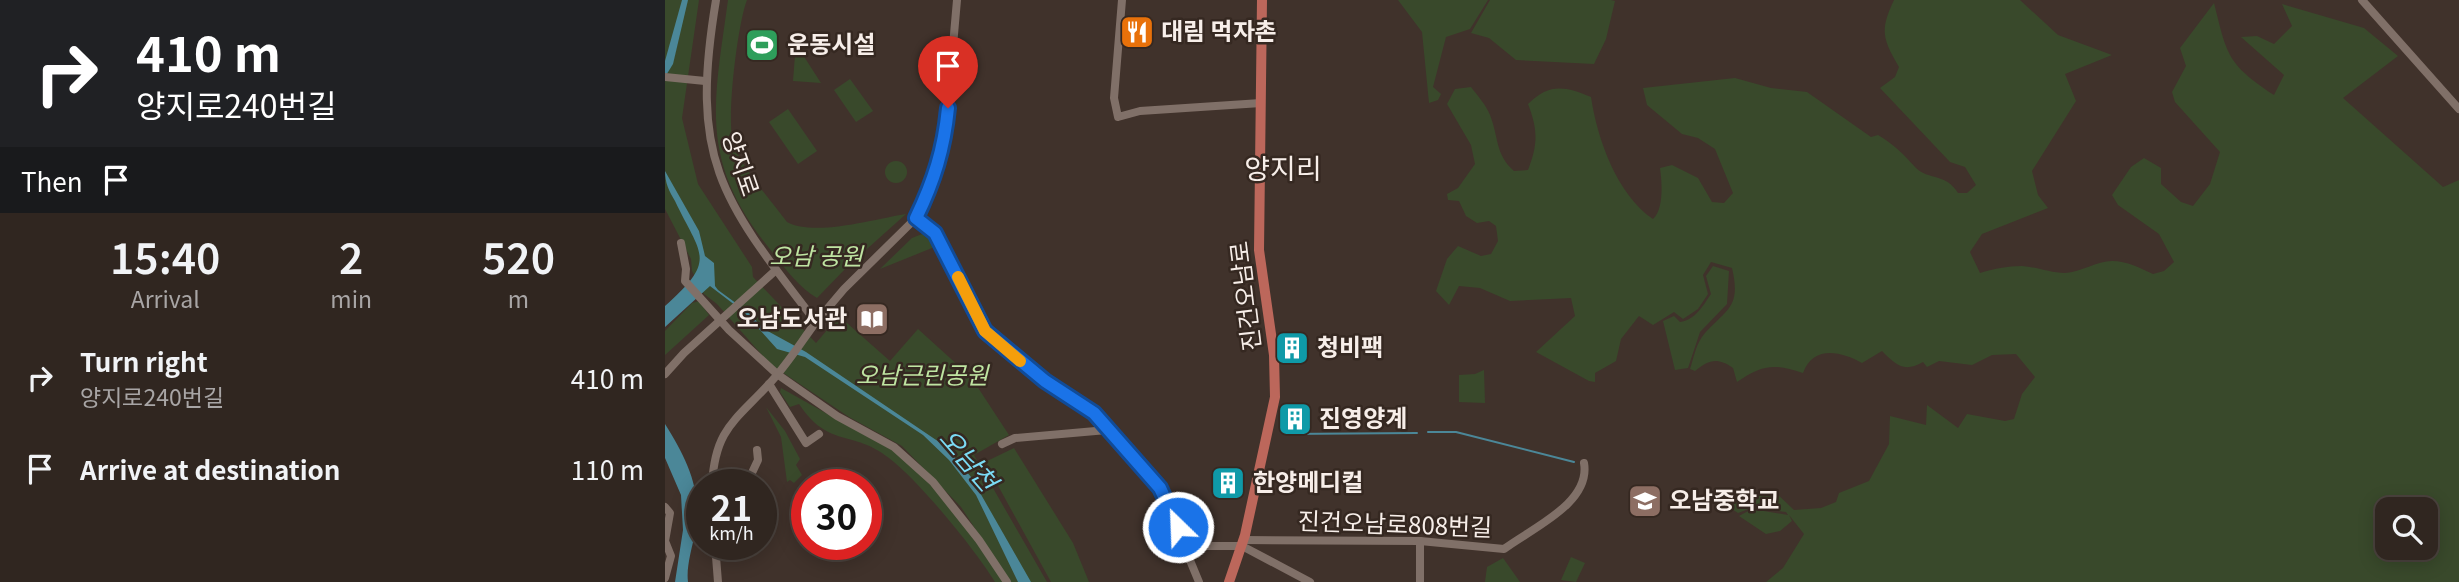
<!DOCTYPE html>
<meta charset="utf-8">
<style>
body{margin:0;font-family:Georgia,"Noto Sans KR",serif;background:#3c322d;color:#f1f3f6;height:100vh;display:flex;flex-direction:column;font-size:26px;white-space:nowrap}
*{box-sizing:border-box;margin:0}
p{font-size:23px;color:#a8a5a5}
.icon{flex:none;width:38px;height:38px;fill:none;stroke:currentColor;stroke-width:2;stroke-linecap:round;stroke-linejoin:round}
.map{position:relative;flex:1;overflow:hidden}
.sheet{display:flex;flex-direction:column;background:#302620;width:665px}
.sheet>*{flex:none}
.hud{background:#202124;color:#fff;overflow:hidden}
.tools{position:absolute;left:1710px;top:497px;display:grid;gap:14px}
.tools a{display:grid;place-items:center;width:63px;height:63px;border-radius:14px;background:#302620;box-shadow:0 4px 18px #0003,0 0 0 2px #4b433e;font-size:35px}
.speed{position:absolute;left:21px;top:469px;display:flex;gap:14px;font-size:35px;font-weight:700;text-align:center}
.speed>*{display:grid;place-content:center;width:91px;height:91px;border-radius:50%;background:#302620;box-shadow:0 4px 18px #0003,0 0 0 2px #4b433e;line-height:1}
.speed small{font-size:18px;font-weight:400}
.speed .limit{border:10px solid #d22;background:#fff;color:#111}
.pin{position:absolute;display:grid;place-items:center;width:60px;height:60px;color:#fff;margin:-72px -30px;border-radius:50% 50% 50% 0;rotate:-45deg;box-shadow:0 0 7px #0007}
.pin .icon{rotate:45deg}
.me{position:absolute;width:77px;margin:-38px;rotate:336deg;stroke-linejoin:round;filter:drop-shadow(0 0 5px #0008)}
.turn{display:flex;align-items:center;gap:24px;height:147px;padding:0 21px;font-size:32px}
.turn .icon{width:91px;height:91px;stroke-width:2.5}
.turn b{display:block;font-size:49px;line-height:60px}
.then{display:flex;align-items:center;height:66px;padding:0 21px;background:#0003;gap:14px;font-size:26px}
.eta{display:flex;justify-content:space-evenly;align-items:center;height:119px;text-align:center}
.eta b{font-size:42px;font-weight:600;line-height:49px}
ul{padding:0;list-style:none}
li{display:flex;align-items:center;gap:21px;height:91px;padding:0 21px}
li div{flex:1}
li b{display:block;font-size:26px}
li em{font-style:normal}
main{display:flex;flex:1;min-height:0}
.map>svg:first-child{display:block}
.green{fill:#39492b;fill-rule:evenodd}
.water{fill:#4b8798}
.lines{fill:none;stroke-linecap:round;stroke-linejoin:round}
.stream{stroke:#4b8798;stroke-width:2}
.minor{stroke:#807068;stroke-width:8}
.major{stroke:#bc675b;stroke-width:10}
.route-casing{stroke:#114b97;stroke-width:18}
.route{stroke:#1a73e8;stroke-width:12}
.slow{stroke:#f59e0b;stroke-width:12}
.labels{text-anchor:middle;stroke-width:5;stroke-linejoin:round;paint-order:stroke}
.poi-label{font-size:24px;font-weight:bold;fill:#f7eee9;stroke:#352821;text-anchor:start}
.street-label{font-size:24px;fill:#f7eee9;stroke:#352821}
.park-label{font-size:24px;font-style:italic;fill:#bfe5a2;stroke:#352821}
.water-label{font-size:26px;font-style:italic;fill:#7bdbf5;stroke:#352821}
.quarter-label{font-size:28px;fill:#f7eee9;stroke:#352821}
</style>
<main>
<section class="sheet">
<div class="hud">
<div class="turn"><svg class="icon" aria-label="right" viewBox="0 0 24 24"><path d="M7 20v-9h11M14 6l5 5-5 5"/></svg><div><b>410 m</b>양지로240번길</div></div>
<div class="then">Then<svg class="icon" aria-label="arrive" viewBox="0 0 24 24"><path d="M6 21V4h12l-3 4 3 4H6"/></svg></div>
</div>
<div class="eta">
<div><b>15:40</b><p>Arrival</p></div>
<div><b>2</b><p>min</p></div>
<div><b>520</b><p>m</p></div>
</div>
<ul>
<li><svg class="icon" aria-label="right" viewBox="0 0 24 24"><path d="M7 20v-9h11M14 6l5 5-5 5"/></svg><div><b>Turn right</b><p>양지로240번길</p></div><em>410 m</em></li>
<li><svg class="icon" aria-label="arrive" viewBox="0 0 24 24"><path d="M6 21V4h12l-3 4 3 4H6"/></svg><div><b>Arrive at destination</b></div><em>110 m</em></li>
</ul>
</section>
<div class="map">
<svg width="1794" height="582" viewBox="0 0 1794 582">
<rect width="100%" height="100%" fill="#40322b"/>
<g class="green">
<path d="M0,0H34L17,118L33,184L87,267L88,277L151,343L174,316L225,361L253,329L306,377L344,435L309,455L382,582H345L296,507L237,446L184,417L105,364L52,304L39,294L27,271L26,259L0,209Z"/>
<path d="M63,0H82C73,22 60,123 69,146C79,170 106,201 122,222C149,237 210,219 241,214L183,266L152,298C132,286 119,267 104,248C33,160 49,103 63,0Z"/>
<path d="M733,0H823L805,29L781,37L768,87L776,94L773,100L764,103L757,32Z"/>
<path d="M825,0H946L950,1L941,39L929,64L851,60L824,38L806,33Z"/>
<path d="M1229,0H1355L1393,35L1447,55L1400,74L1411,101L1367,171L1373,195L1383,208L1317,234L1305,252L1315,273C1328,269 1342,266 1357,266C1372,267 1385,273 1400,273C1416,272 1432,261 1447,261C1462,261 1475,268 1488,274L1499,271L1509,262L1494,234L1453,205L1447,195L1466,167L1479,158L1496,168V184L1516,202L1528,206L1545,184L1555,152L1510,102L1507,92L1521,66L1515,48L1549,3C1562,55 1562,64 1609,95L1619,75L1576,37L1592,36L1609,44L1627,26L1617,4L1699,28L1733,56L1678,98L1778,187L1794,180V582H1101L1118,568L1139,534L1124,515L1127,521L1115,531L1101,534L1074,516L1087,509L1123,515L1121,512L1086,508L1073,513L1056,502L1085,493L1095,496L1108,490L1129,510L1156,508L1171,502L1174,493L1204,481L1224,444L1225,416L1261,425L1262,405L1293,428L1302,414L1340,421L1349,419L1357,394L1370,377L1351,354L1327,355L1307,365L1274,361L1262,367L1258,362C1239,373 1231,365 1217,351L1197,363C1176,351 1148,345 1138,373C1108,363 1097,365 1072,382L1068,368C1052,357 1044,360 1030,371L1025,369C1029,357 1031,343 1040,333C1063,308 1076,307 1067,268L1046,262L1038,275L1043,294L1033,309L1018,319L1009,312L988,325L974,316L956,339L951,361L930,373V382L924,381L871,352L910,316L906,298L845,301L815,288L794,286L784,305L771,291L782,259L793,246L816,256L826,254L833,241L831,226L824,221L812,223L801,216L794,201L783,200L782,194L793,188L810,164L806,145L782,104L790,89L806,87C813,96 821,105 825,115C834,138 830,154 849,171L863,170C873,144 873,130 863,104C884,83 900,86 926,97C932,138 952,195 988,219C999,209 997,182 995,168L1007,165L1033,178L1047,202L1059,203L1068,193L1050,149L1033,138L1017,134L982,105L978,88L1070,78L1106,88L1142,92L1206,137L1213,135C1230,145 1238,154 1251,168C1263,180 1281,173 1293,193H1302L1311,185L1300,167L1285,162L1215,88L1230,77L1234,67C1217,38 1215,30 1229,0ZM1722,509H1760V548H1722Z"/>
<path d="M134,53L138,55L156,83L128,81L130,55Z"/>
<path d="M185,79L208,111L191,122L169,90Z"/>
<path d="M123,109L152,151L133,164L104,122Z"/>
<circle cx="231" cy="172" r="11"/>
<path d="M257,234L266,238L272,246L215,269L247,238Z"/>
<path d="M1048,266L1064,271L1062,304L1035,332L1023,368L1010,370L998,321L1009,316L1015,322C1030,320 1038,306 1046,294L1041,276Z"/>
<path d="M34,301L44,315L0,355V331L27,303Z"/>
<path d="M819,370L820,403L794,402V375L810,374Z"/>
<path d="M116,388L227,450L250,468L293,515L338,582H330C309,548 255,482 224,458C187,429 164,449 134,404L125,407L115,392Z"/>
<path d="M101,407L120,431L135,459L131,465L137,475L129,483L125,480L122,482L116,437Z"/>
<path d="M349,448L408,543L424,582H386L320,462Z"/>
<path d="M906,557L920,563L911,582L896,580Z"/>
<path d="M838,558L855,582H820L822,567Z"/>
</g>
<g class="water">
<path d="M17,0H23L8,64L0,77V61Z"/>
<path d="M0,171L34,231L40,256L49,263L50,286L53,290L83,312L99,329L141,352L280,446L306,477L366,582H353L311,495L284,460L258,435L140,357L112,349L79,312L45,286L0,327V306C53,259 36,256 10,201C4,191 0,183 0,171Z"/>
<path d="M0,424C22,459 38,491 30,533C27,548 21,567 23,582H10L18,530L16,495L0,458Z"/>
</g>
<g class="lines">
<g class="stream">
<path d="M763,432H791L909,462"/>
<path d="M620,434L752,433"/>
</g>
<g class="minor">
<path d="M51,0C24,161 56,199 151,322L179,289L251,218L268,183L279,149L292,0"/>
<path d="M457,0L449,98L453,117L475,111L596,103"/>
<path d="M1697,0L1794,109"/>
<path d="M0,77L40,81"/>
<path d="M251,218L270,233L320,331L380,381L429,413L495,488L534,582"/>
<path d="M16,243L21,269L20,281L64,330L112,374L172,416L229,447L268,482L314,540L342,582"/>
<path d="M0,374L19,353L111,270"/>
<path d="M104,384L141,443L154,434"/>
<path d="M337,444L350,438L442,430"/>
<path d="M48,475L85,477L93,460L92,450"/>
<path d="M47,485C50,429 70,421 104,384C122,365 136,342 151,322"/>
<path d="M0,507L5,513L0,541L6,556L0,578"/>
<path d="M578,540L755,541L839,549C867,528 926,503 919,463"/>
<path d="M755,541V582"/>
<path d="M50,544L53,582"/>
<path d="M520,546H577L645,582"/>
</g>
<path class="major" d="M564,582L580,535L610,397L609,355L594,250L597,0"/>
</g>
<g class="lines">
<g class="route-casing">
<path id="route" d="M283,108C279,149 269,181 251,218L270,233L320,331L380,381L429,413L495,488L513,527"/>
</g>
<use href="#route" class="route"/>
<path class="slow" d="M293,277L320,331L355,361"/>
</g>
<defs>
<g id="restaurant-square" transform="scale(1.75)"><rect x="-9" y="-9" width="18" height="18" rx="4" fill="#e8710a" stroke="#352821"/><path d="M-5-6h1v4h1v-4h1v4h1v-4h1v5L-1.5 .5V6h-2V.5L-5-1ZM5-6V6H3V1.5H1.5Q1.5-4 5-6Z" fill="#fff"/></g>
<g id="stadium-square" transform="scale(1.75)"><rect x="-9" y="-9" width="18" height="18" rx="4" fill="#2e9e5b" stroke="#352821"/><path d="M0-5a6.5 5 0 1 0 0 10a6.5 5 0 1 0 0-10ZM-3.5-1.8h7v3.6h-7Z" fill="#fff"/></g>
<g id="library-square" transform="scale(1.75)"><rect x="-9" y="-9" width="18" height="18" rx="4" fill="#8d6e63" stroke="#352821"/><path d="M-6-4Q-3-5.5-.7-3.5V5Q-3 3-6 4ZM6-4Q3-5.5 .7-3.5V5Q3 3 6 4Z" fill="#fff"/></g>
<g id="building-square" transform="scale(1.75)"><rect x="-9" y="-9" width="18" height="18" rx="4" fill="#0f9aa8" stroke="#352821"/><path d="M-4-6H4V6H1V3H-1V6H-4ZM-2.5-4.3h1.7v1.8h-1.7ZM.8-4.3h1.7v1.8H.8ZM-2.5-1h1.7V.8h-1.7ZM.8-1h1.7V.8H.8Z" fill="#fff"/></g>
<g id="school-square" transform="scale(1.75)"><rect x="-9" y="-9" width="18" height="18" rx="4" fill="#8d6e63" stroke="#352821"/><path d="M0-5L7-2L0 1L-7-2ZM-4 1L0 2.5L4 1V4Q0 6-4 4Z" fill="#fff"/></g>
</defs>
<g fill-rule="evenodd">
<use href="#restaurant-square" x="472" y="32"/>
<use href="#stadium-square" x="97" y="45"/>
<use href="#library-square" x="207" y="319"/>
<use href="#building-square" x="627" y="348"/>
<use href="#building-square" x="630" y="419"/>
<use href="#building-square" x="563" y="483"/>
<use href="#school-square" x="980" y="501"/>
</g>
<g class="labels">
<g class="poi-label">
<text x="496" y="40">대림 먹자촌</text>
<text x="122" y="53">운동시설</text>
<text x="182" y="327" text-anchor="end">오남도서관</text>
<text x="652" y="356">청비팩</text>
<text x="654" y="427">진영양계</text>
<text x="588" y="491">한양메디컬</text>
<text x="1004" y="509">오남중학교</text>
</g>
<g class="street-label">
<text transform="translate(75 164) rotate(71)" y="8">양지로</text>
<text transform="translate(581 296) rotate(-97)" y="8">진건오남로</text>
<text transform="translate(730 525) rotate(2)" y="8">진건오남로808번길</text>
</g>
<g class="park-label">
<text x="151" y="265">오남 공원</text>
<text x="257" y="384">오남근린공원</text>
</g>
<g class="water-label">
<text transform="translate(303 460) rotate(49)" y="9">오남천</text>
</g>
<g class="quarter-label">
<text x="618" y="179">양지리</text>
</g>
</g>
</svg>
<div class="tools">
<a><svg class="icon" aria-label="search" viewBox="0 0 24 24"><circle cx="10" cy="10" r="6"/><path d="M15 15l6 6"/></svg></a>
</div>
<div class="speed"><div>21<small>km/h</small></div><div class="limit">30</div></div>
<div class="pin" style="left:283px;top:108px;background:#d93025"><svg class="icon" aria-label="arrive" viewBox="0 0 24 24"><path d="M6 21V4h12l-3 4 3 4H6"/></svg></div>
<svg class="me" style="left:513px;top:527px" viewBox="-20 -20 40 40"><circle r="17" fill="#1a73e8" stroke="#fff" stroke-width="3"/><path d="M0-11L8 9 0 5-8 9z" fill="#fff"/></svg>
</div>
</main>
